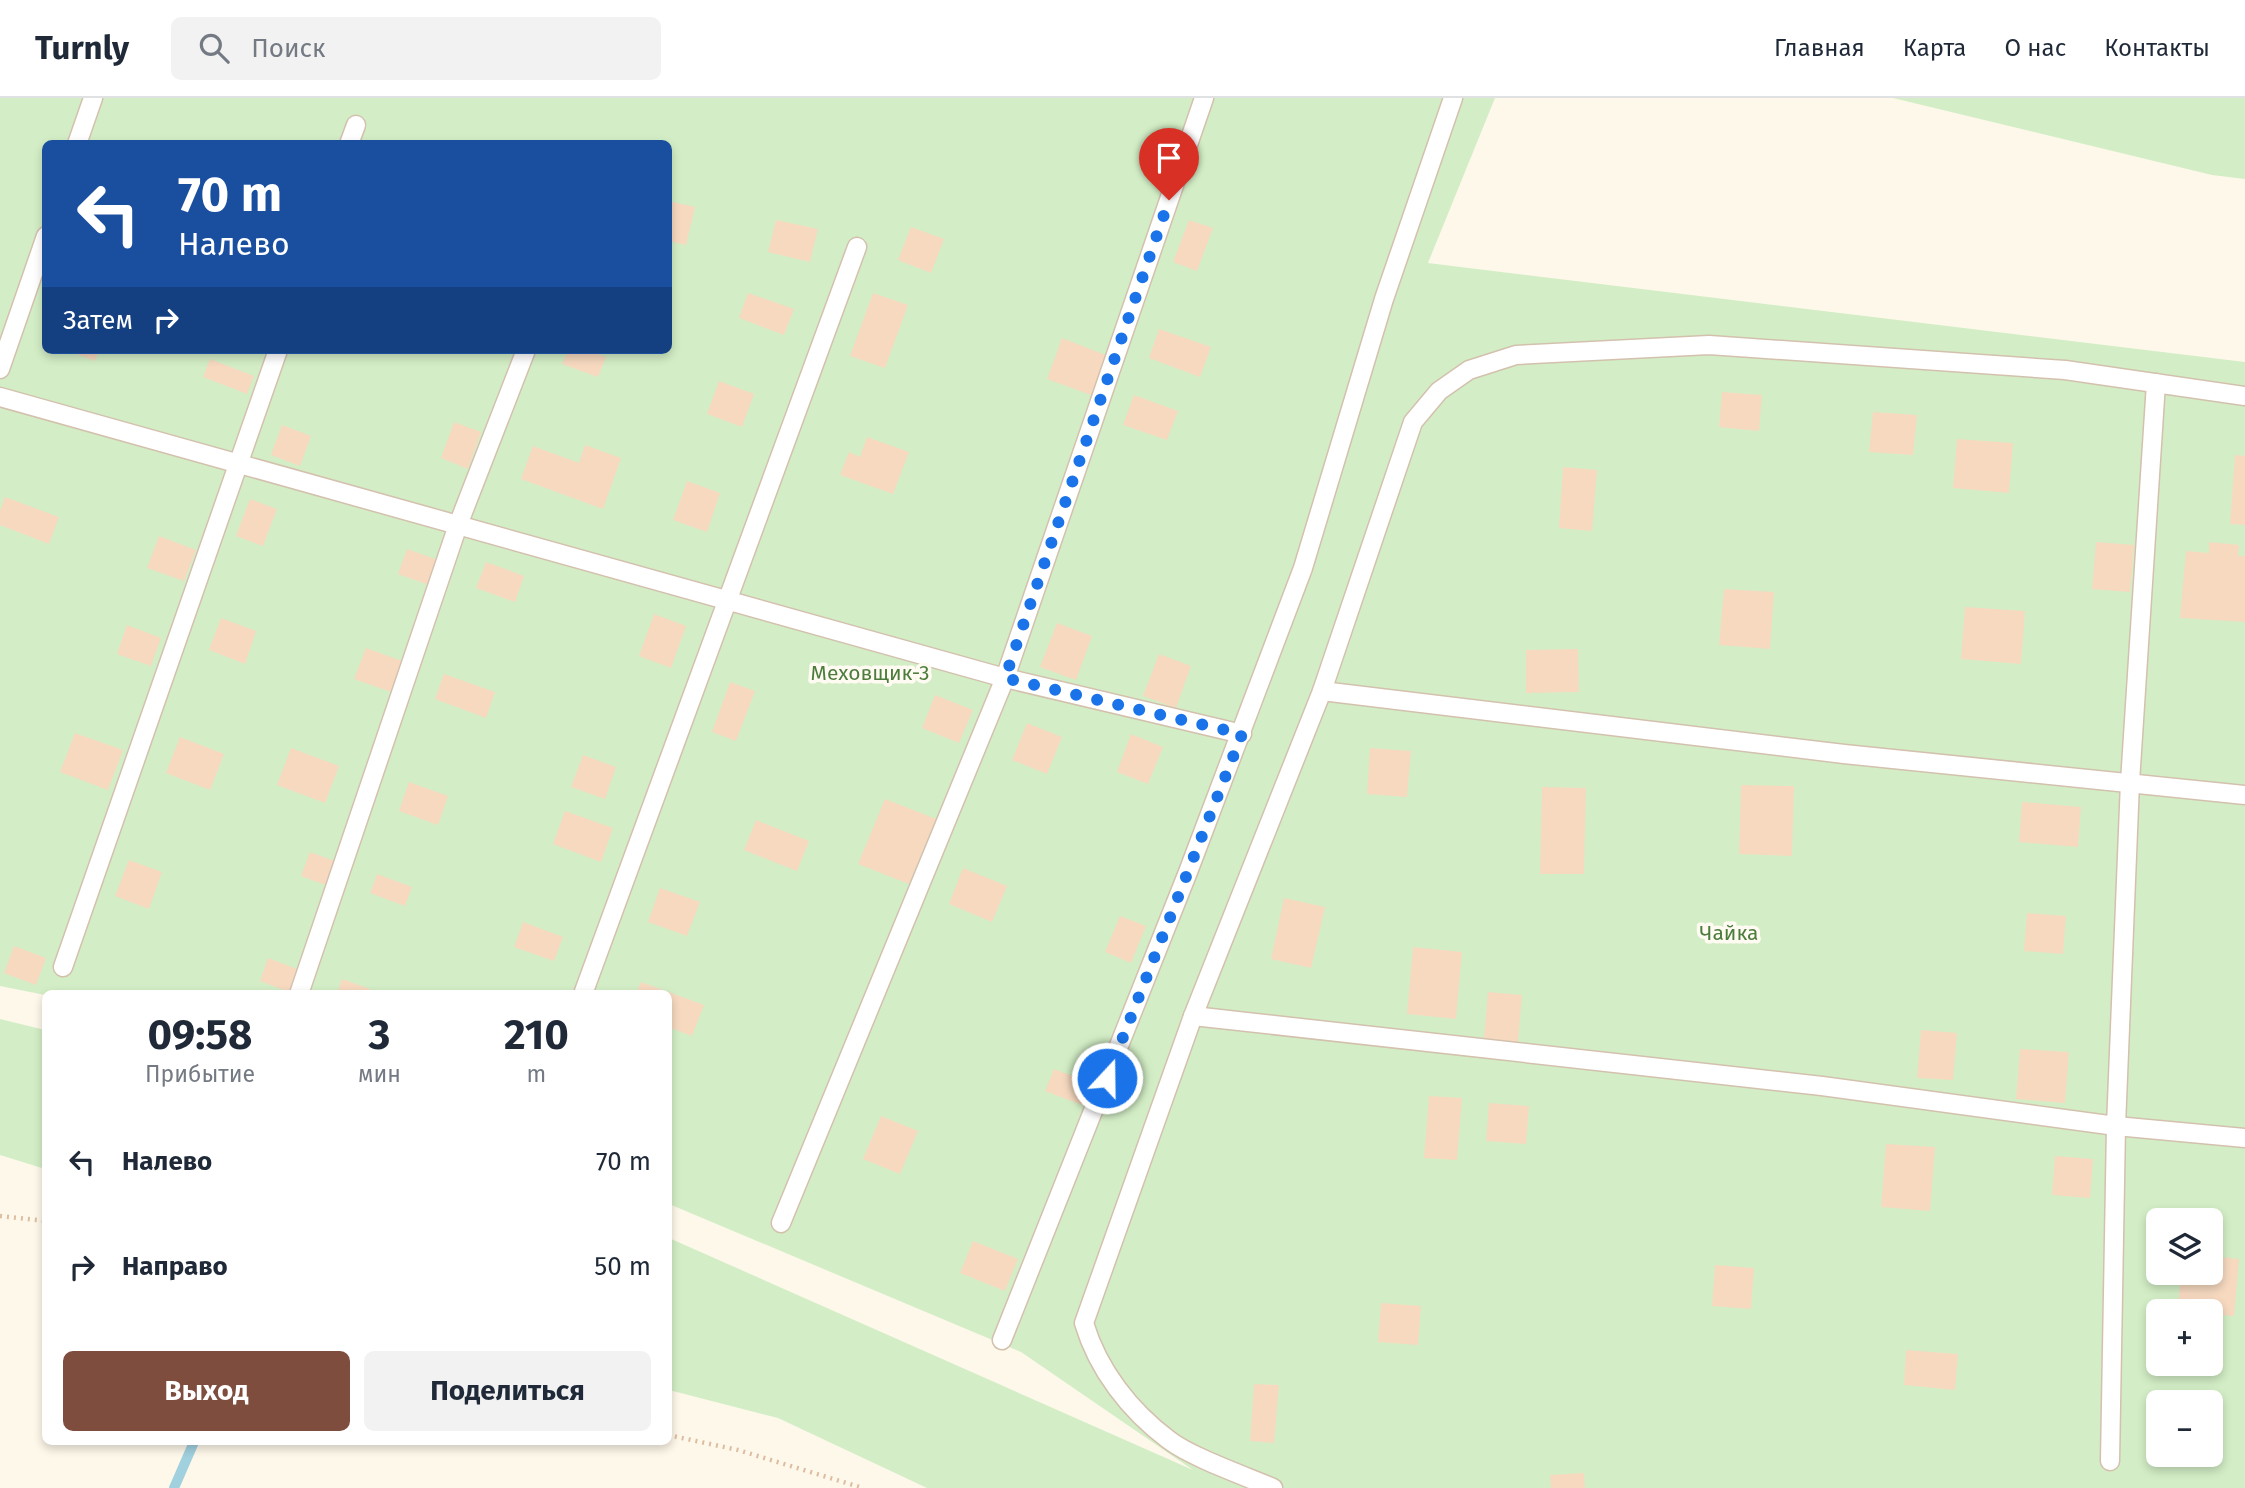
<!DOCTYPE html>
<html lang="ru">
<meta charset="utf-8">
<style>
body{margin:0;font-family:"Fira Sans",sans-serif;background:#f2f2f3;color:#1f2937;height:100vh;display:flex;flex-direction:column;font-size:26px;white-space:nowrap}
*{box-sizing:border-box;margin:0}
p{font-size:23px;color:#747a83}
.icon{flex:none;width:38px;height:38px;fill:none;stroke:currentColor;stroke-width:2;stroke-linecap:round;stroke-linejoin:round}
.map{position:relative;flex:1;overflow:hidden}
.sheet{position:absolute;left:42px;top:892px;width:630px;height:455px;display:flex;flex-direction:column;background:#fff;border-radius:10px;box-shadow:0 4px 10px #0003}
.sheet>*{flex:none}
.guide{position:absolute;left:42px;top:42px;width:630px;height:214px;border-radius:10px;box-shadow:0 4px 10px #0003;background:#1a4fa0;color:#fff;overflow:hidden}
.buttons{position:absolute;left:2146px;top:1110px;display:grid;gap:14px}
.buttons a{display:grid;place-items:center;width:77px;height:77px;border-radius:10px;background:#fff;box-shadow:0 4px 10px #0003;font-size:35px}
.pin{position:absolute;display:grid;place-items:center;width:60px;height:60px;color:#fff;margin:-72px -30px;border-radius:50% 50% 50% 0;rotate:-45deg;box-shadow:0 0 7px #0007}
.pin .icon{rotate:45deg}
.me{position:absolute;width:77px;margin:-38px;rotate:21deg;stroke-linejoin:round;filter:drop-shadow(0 0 5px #0008)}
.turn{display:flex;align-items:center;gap:24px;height:147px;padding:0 21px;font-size:32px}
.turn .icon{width:91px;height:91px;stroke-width:2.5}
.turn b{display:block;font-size:49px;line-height:60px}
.then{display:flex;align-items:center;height:66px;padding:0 21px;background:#0003;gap:14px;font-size:26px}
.eta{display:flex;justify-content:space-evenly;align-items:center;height:119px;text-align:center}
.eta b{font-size:42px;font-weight:700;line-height:49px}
.primary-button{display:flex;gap:14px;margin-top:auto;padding:14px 21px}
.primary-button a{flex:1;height:80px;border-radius:10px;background:#7e4d3e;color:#fff;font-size:28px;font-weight:700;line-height:80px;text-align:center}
.primary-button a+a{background:#f2f2f3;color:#1f2937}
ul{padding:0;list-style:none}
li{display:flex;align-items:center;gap:21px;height:105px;padding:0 21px}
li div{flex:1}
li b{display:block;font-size:26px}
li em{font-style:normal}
header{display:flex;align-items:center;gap:42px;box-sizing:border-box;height:98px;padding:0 35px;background:#fff;border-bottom:2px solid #e0e1e3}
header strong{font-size:33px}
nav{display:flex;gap:38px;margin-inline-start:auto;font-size:24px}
.search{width:490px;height:63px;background:#f2f2f3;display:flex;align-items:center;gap:18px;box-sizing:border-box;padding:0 24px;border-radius:10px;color:#747a83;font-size:26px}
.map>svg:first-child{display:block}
.green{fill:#d3eec6;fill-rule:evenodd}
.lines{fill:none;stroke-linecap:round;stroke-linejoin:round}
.stream{stroke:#a1d0de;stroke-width:10}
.building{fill:#f6d9bf}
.lane-casing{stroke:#d3c1ae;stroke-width:21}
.path{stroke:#ddbda1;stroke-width:4.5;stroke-dasharray:2 5;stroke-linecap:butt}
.lane{stroke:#fff;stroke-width:18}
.route{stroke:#1a73e8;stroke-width:12;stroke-dasharray:0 21.6}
.labels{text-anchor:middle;stroke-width:7;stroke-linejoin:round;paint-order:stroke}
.park-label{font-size:21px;fill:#4c7d3d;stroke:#fffbf2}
</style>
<header>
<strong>Turnly</strong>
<div class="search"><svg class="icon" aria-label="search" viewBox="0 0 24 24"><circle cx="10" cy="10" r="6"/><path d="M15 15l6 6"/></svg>Поиск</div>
<nav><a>Главная</a><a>Карта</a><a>О нас</a><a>Контакты</a></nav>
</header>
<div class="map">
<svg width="2245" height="1390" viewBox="0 0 2245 1390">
<rect width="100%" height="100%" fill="#fef8ea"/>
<g class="green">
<path d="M0,0H1495L1428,165L2245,264V1390H927L778,1320L669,1292V1140L1193,1372L1021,1254L669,1106L668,896L45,897L0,888ZM46,46H668V252H46ZM2158,1122H2210V1174H2158ZM2158,1213H2210V1265H2158ZM2158,1304H2210V1356H2158Z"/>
<path d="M1893,0H2245V81L2212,77Z"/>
<path d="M0,921L45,932V1071L0,1057Z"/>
</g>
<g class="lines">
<path class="stream" d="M174,1390L194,1344"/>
</g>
<g class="building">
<path d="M668,103L695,109L686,147L668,143Z"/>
<path d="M776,122L818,131L810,164L768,154Z"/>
<path d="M1189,122L1213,130L1197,173L1173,164Z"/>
<path d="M911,129L944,141L931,175L898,162Z"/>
<path d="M748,195L794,211L784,237L739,220Z"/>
<path d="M873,195L908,207L885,270L850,258Z"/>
<path d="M1159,231L1211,249L1200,279L1149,260Z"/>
<path d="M1062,240L1108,258L1094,298L1047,281Z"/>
<path d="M66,252H99L95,263Z"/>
<path d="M568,252H587L606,259L598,279L562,266Z"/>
<path d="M210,261L254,278L247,296L203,279Z"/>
<path d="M719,283L754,296L742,329L707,316Z"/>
<path d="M1722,294L1762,297L1759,333L1719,329Z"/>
<path d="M1134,297L1178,313L1167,342L1123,327Z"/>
<path d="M1873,314L1917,317L1913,357L1869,354Z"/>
<path d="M454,324L481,334L468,371L441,360Z"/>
<path d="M282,327L311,338L300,368L271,357Z"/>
<path d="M867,339L909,354L893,396L840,377L849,354L860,359Z"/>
<path d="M1957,341L2013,345L2009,395L1953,390Z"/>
<path d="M585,347L621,360L603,411L521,381L533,348L579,365Z"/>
<path d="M2235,357L2245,358V427L2230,426Z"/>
<path d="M1563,369L1597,372L1592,433L1559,430Z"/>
<path d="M687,383L720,395L707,434L673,422Z"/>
<path d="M5,399L59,419L49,446L0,427V413Z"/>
<path d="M250,401L277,411L263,448L236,438Z"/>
<path d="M159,438L196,452L184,483L147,470Z"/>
<path d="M2096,444L2134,447L2130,494L2092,491Z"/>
<path d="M2209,444L2239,447L2238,458H2245V524L2180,520L2186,453L2209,455Z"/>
<path d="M407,451L438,462L429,487L398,476Z"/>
<path d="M486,464L524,478L515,504L476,490Z"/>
<path d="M1724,491L1774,494L1770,551L1719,547Z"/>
<path d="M1965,509L2025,513L2021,566L1961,561Z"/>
<path d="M654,516L686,528L671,570L639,558Z"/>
<path d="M221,520L256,533L245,566L209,552Z"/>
<path d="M1057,525L1092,538L1076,582L1040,569Z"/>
<path d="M127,527L161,540L151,568L117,556Z"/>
<path d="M366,550L405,564L394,595L354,581Z"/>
<path d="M1578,551L1579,594L1526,595V552Z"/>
<path d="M1159,556L1191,568L1176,610L1143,598Z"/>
<path d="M444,576L495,594L486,620L435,601Z"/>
<path d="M730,584L755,593L736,643L712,634Z"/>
<path d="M935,597L973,612L959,645L922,630Z"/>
<path d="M1027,625L1062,639L1047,676L1012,662Z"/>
<path d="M75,635L123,652L108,692L60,674Z"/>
<path d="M1131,636L1163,649L1148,686L1117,674Z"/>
<path d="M180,639L224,656L210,692L166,675Z"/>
<path d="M291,650L339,668L325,705L277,687Z"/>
<path d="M1370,650L1411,653L1407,699L1367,696Z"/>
<path d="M583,657L616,669L605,701L571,689Z"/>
<path d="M409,684L448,698L438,727L399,713Z"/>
<path d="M1741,687L1794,688L1792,758L1739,756Z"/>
<path d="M1542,689L1586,690L1584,776H1540Z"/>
<path d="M885,701L936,721L909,786L858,766Z"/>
<path d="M2022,704L2081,709L2078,749L2019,744Z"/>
<path d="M565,713L613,730L601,764L553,746Z"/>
<path d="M756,722L809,743L797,773L744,752Z"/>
<path d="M310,754L337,764L328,788L301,778Z"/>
<path d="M129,762L162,774L149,811L115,798Z"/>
<path d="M963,770L1007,788L992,824L949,806Z"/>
<path d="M377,776L412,789L405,808L370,795Z"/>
<path d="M660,790L700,804L687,838L648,824Z"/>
<path d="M1284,800L1325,809L1311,870L1271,861Z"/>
<path d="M2027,815L2066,818L2063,856L2024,853Z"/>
<path d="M1120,818L1146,828L1131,865L1105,854Z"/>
<path d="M523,824L563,839L554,863L514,849Z"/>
<path d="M14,848L46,860L36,887L4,875Z"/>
<path d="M1413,849L1462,854L1456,921L1407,916Z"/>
<path d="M268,860L297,871L289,894L260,883Z"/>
<path d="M342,881L370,891L368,896H337Z"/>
<path d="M641,884L704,907L692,938L668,929V896H636Z"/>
<path d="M1488,894L1522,897L1518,944L1484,941Z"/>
<path d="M1921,932L1957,935L1953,982L1917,980Z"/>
<path d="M2020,951L2069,954L2065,1005L2016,1001Z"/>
<path d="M1054,971L1091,985L1082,1007L1045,993Z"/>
<path d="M1429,998L1462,1000L1457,1062L1424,1060Z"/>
<path d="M1489,1005L1529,1008L1526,1046L1486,1043Z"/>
<path d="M881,1018L918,1033L900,1076L863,1061Z"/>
<path d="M1886,1046L1935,1049L1930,1113L1881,1109Z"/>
<path d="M2055,1058L2093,1061L2090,1100L2052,1097Z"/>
<path d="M973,1143L1018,1161L1005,1193L960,1175Z"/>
<path d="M2210,1158L2239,1161L2234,1218L2210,1216V1213H2178L2181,1174H2210Z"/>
<path d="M1715,1167L1754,1170L1751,1211L1712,1208Z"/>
<path d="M1381,1205L1421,1208L1418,1247L1378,1244Z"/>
<path d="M1906,1252L1958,1256L1955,1292L1904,1287Z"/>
<path d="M1254,1286L1279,1287L1274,1345L1250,1343Z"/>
<path d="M1584,1375L1585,1390H1551L1550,1377Z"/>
</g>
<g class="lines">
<g class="lane-casing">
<g id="lane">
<path d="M77,46L93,0"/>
<path d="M349,46L356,27"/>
<path d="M0,271L46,138"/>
<path d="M0,299L1005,580L1242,636"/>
<path d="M1322,593L1844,656L2245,697"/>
<path d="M63,869L278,252"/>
<path d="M299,896L458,427L526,252"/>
<path d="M583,896L857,149"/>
<path d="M1193,918L1822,988L2116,1028L2245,1040"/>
<path d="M781,1125L1005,580L1204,0"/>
<path d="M1002,1242L1188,774L1303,470L1384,201L1453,0"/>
<path d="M2110,1363L2116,1028L2130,684L2156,285"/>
<path d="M1273,1390C1245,1378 1191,1359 1169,1342C1130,1313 1098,1272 1084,1225L1193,918L1322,593L1413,324L1439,293L1469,272L1516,257L1709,247L2065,272L2245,298"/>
</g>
</g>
<g class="path">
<path d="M0,1118L46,1123"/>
<path d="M668,1337L738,1352L863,1390"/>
</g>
<use href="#lane" class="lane"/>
</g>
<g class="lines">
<path class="route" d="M1107,980L1242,636L1005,580L1169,102"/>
</g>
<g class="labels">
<g class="park-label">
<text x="870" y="582">Меховщик-3</text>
<text x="1729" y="842">Чайка</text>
</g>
</g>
</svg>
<div class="buttons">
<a><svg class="icon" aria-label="layers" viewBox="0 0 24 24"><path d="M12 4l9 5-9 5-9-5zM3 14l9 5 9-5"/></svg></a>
<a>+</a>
<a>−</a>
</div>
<div class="pin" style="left:1169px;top:102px;background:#d93025"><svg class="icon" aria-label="arrive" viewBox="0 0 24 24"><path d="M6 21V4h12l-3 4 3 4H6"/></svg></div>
<svg class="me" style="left:1107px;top:980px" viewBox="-20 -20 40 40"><circle r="17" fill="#1a73e8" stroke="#fff" stroke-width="3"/><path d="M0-11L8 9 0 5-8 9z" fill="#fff"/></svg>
<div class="guide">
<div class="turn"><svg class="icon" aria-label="left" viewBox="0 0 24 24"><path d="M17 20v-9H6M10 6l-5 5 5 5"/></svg><div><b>70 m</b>Налево</div></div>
<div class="then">Затем<svg class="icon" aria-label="right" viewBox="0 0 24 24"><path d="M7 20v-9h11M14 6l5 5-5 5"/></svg></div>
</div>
<section class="sheet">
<div class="eta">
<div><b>09:58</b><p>Прибытие</p></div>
<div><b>3</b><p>мин</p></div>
<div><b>210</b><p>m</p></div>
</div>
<ul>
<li><svg class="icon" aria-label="left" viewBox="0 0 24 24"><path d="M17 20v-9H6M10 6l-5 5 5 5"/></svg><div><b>Налево</b></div><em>70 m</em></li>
<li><svg class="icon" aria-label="right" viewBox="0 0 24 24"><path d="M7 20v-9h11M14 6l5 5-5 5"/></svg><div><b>Направо</b></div><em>50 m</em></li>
</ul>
<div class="primary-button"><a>Выход</a><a>Поделиться</a></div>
</section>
</div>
